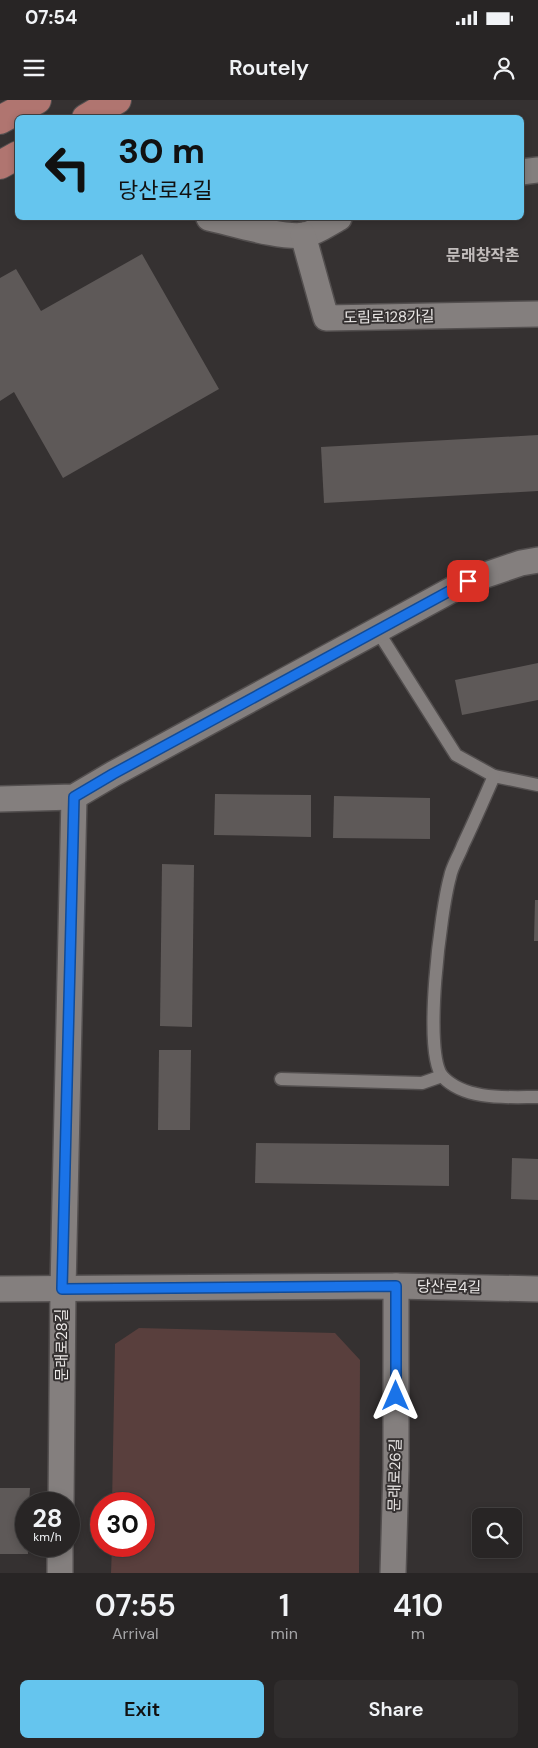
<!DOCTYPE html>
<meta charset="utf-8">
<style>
body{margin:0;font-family:"DM Sans","Noto Sans KR",sans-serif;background:#302d2d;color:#f1f3f6;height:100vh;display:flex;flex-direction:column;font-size:19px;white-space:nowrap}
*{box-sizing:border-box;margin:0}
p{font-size:16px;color:#a5a5a7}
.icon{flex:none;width:28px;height:28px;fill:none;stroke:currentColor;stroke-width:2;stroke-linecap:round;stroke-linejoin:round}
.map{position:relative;height:1473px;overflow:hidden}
.panel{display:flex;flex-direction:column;background:#282525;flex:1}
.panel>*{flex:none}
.banner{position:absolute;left:15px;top:15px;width:509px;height:105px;border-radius:8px;box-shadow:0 2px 8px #0003,0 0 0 1px #444242;background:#65c5ee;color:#111;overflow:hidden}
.tools{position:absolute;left:472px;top:1408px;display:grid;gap:10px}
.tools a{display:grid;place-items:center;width:50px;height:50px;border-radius:8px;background:#282525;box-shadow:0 2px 8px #0003,0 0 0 1px #444242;font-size:25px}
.speed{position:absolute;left:15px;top:1392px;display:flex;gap:10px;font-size:25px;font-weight:700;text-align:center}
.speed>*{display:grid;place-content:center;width:65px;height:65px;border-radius:50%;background:#282525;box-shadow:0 2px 8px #0003,0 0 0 1px #444242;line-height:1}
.speed small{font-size:12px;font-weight:400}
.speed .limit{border:8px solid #d22;background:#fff;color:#111}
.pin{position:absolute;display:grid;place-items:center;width:42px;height:42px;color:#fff;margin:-21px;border-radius:10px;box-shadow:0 2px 8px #0006}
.me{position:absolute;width:55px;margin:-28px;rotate:0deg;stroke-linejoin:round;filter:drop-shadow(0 0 4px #0008)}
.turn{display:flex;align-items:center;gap:18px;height:105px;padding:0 20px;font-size:22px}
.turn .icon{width:65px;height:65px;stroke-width:2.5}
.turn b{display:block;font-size:35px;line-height:42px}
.eta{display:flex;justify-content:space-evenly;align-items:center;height:85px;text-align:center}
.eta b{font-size:30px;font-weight:600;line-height:35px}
.cta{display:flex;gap:10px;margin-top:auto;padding:10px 20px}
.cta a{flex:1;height:58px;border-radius:8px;background:#65c5ee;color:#111;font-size:20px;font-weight:600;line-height:58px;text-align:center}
.cta a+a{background:#302d2d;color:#f1f3f6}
.status{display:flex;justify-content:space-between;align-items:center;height:35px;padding:0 25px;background:#282525;direction:ltr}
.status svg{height:14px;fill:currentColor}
header{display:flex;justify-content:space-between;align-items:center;height:65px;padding:0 20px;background:#282525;font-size:22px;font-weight:600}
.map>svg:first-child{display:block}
.green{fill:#593f3d}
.building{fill:#5e5958}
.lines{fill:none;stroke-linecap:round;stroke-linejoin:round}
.service-casing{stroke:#534f4f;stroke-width:15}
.minor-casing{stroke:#534f4f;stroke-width:28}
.primary-casing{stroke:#534f4f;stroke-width:30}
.service{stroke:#847f7e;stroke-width:12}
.minor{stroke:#847f7e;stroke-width:25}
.primary{stroke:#b07570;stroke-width:28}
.route-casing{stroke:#114b97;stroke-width:12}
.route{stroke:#1a73e8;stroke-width:9}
.labels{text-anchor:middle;stroke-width:4;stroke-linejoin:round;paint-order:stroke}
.street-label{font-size:15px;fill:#ebe8e7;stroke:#353131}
.neighbourhood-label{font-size:16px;font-weight:bold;fill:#c2bdbc;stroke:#353131}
</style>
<div class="status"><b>07:54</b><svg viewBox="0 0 49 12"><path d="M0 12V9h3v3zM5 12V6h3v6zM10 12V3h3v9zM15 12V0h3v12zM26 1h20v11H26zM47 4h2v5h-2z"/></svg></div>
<header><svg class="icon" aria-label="menu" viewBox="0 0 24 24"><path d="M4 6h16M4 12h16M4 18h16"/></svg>Routely<svg class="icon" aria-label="person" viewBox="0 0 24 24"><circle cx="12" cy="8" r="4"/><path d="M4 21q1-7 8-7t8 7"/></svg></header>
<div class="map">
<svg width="538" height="1473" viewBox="0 0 538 1473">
<rect width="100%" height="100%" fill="#353131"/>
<path class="green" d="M139,1228L335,1233L360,1260L359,1473H111L112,1446H144V1404H112L115,1244Z"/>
<g class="building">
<path d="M142,154L219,289L63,378L14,292L0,301V178L16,169L41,211Z"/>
<path d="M538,335V391L324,403L321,347Z"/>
<path d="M538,563V600L462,615L455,580Z"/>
<path d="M215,694L311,695V737L214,735Z"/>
<path d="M334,696L430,698V739L333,738Z"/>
<path d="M162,764L194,765L192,927L160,926Z"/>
<path d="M535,800H538V841H534Z"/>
<path d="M159,950H191L190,1030H158Z"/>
<path d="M256,1043L449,1045V1086L255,1083Z"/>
<path d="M512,1058L538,1059V1100L511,1099Z"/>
<path d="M0,1388H30L29,1404H26L28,1454H0Z"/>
</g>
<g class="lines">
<g class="service-casing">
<g id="service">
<path d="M377,530L456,655L494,676L538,685"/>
<path d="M494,676C484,699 474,722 463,745C459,756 452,766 450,777C441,809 422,954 443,977C466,1001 509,997 538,997"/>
<path d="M281,979L422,983L442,976"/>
</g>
</g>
<g class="minor-casing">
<g id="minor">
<path d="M521,72L538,70"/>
<path d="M209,118C232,123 283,139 305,135C317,132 328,124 339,118"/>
<path d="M303,135L326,218L538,214"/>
<path d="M0,699L74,697L113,674L468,481L521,463L538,460"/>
<path d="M0,1189L396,1186L538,1189"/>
<path d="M61,1404L63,1189L74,697"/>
<path d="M60,1473V1446"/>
<path d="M393,1473L396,1369V1186"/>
</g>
</g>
<g class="primary-casing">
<g id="primary">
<path d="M86,18L117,0"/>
<path d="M0,20L37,0"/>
<path d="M0,65L18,55"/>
</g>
</g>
<use href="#service" class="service"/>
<use href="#minor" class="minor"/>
<use href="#primary" class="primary"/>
</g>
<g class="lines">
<g class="route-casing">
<path id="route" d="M396,1296V1186L62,1189L74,697L113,674L468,481"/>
</g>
<use href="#route" class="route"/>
</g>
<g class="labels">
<g class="street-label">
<text transform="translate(389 217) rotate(-1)" y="5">도림로128가길</text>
<text transform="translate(449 1187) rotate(1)" y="5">당산로4길</text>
<text transform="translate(62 1245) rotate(-90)" y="5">문래로28길</text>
<text transform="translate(395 1375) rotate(-89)" y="5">문래로26길</text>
</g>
<g class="neighbourhood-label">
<text x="483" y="161">문래창작촌</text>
</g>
</g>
</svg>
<div class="tools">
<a><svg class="icon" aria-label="search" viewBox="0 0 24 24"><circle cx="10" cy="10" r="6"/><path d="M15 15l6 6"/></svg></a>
</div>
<div class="speed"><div>28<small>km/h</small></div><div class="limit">30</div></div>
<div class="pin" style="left:468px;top:481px;background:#d93025"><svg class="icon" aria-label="arrive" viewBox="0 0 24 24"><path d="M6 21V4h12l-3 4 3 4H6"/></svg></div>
<svg class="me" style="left:396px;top:1296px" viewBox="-20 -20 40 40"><path d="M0-17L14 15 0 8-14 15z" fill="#1a73e8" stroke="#fff" stroke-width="4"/></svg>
<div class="banner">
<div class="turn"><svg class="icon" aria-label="left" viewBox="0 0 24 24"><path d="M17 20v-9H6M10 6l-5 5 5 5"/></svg><div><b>30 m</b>당산로4길</div></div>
</div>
</div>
<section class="panel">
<div class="eta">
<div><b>07:55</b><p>Arrival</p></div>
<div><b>1</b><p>min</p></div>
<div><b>410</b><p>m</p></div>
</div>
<div class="cta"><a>Exit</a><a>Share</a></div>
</section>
